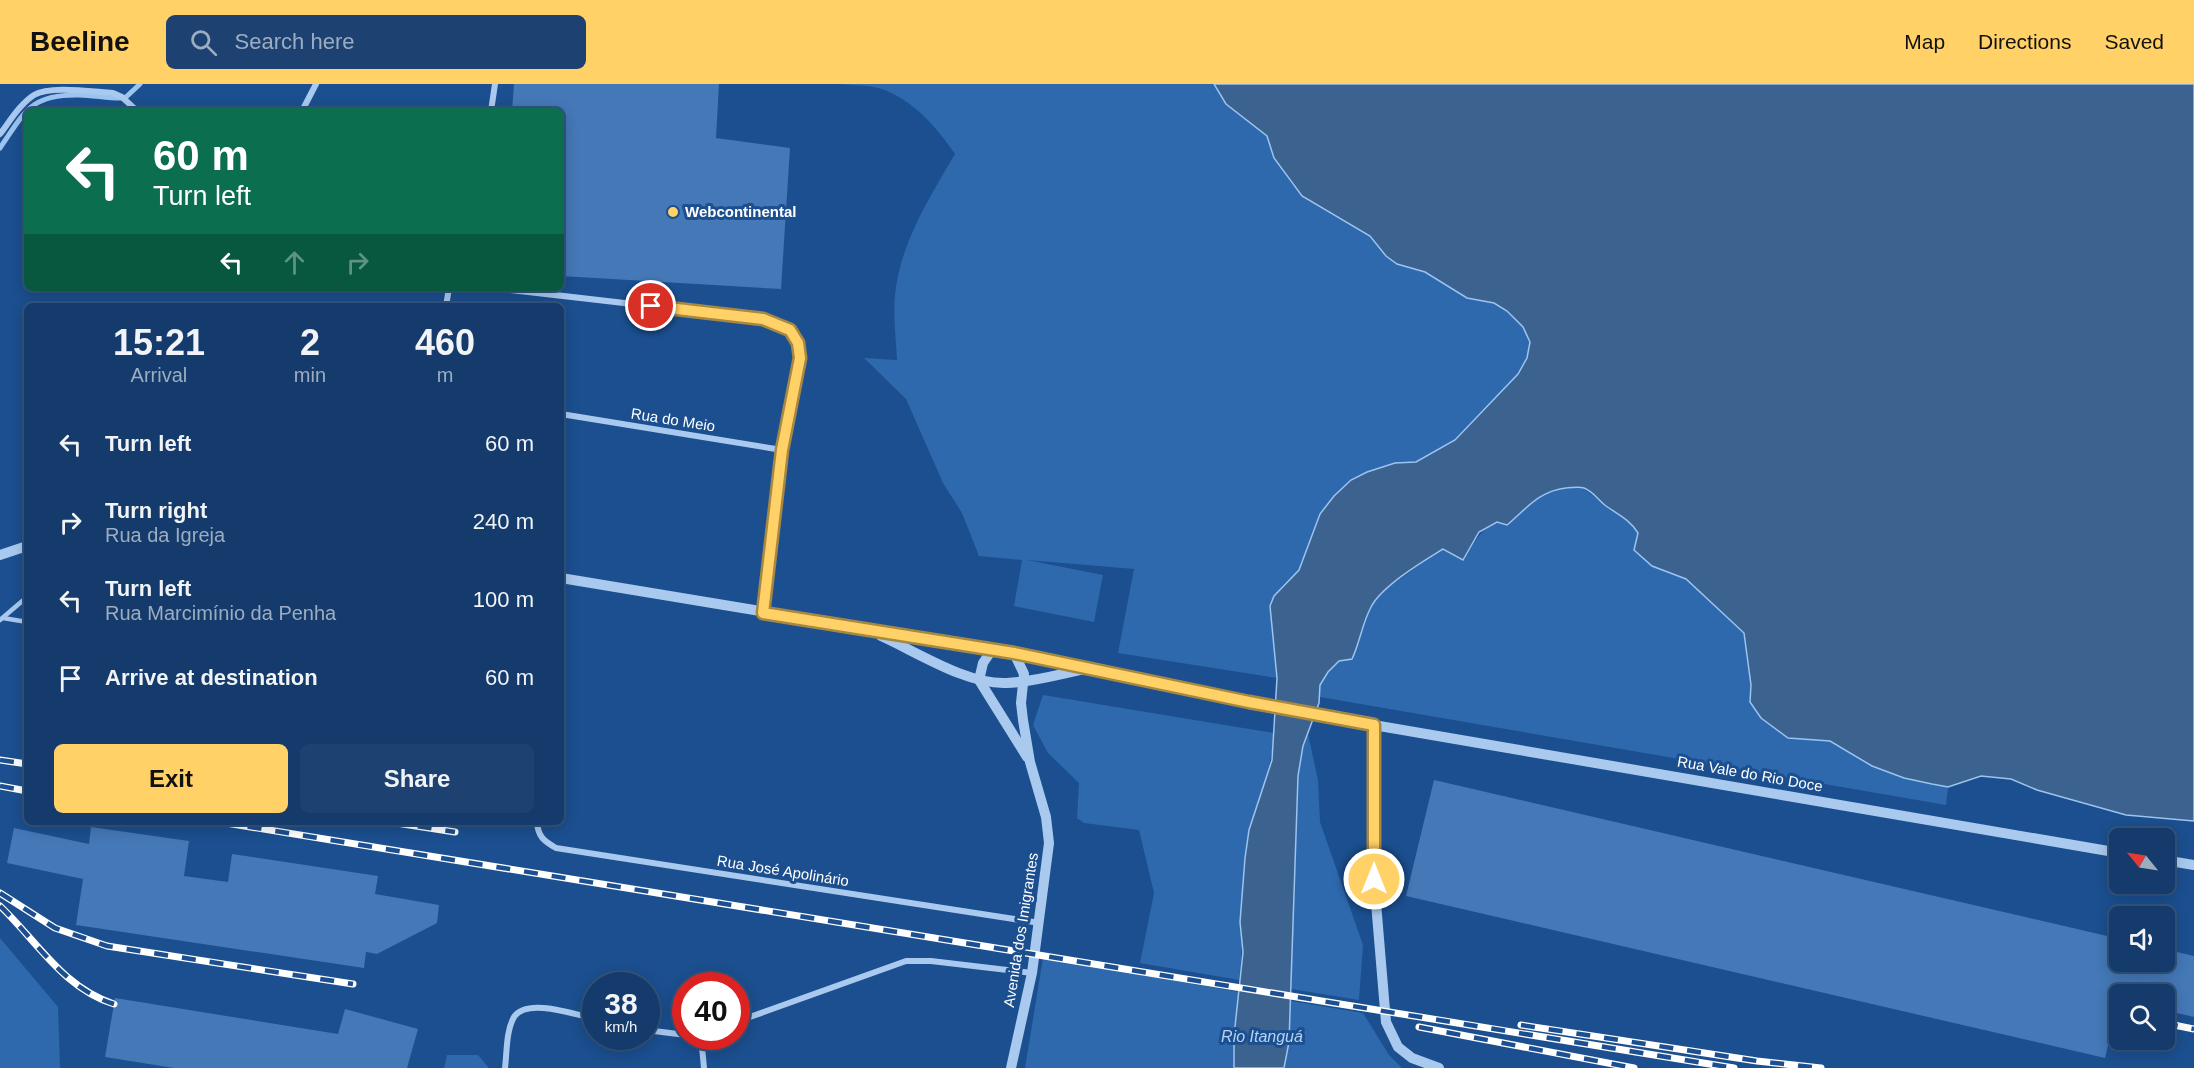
<!DOCTYPE html>
<meta charset="utf-8">
<style>
body{margin:0;font-family:Helvetica,sans-serif;background:#1d4271;color:#f1f3f6;height:100vh;display:flex;flex-direction:column;font-size:22px;white-space:nowrap}
*{box-sizing:border-box;margin:0}
p{font-size:20px;color:#9dadc1}
.icon{flex:none;width:33px;height:33px;fill:none;stroke:currentColor;stroke-width:2;stroke-linecap:round;stroke-linejoin:round}
.map{position:relative;flex:1;overflow:hidden}
.side{position:absolute;left:24px;top:219px;width:540px;height:522px;display:flex;flex-direction:column;background:#143b6b;border-radius:9px;box-shadow:0 3px 15px #0003,0 0 0 2px #33557e}
.side>*{flex:none}
.hud{position:absolute;left:24px;top:24px;width:540px;height:183px;border-radius:9px;box-shadow:0 3px 15px #0003,0 0 0 2px #33557e;background:#0b6e4f;color:#fff;overflow:hidden}
.needle{width:39px;rotate:300deg}
.controls{position:absolute;left:2109px;top:744px;display:grid;gap:12px}
.controls a{display:grid;place-items:center;width:66px;height:66px;border-radius:9px;background:#143b6b;box-shadow:0 3px 15px #0003,0 0 0 2px #33557e;font-size:30px}
.speed{position:absolute;left:582px;top:888px;display:flex;gap:12px;font-size:30px;font-weight:700;text-align:center}
.speed>*{display:grid;place-content:center;width:78px;height:78px;border-radius:50%;background:#143b6b;box-shadow:0 3px 15px #0003,0 0 0 2px #33557e;line-height:1}
.speed small{font-size:15px;font-weight:400}
.speed .limit{border:9px solid #d22;background:#fff;color:#111}
.pin{position:absolute;display:grid;place-items:center;width:51px;height:51px;color:#fff;margin:-26px;border:3px solid #fff;border-radius:50%;box-shadow:0 2px 6px #0007}
.me{position:absolute;width:66px;margin:-33px;rotate:0deg;stroke-linejoin:round;filter:drop-shadow(0 0 4px #0008)}
.turn{display:flex;align-items:center;gap:21px;height:126px;padding:0 30px;font-size:27px}
.turn .icon{width:78px;height:78px;stroke-width:2.5}
.turn b{display:block;font-size:42px;line-height:51px}
.lanes{display:flex;align-items:center;height:57px;padding:0 30px;background:#0003;justify-content:center;gap:30px;direction:ltr}
.lanes .off{opacity:.35}
.eta{display:flex;justify-content:space-evenly;align-items:center;height:102px;text-align:center}
.eta b{font-size:36px;font-weight:700;line-height:42px}
.cta{display:flex;gap:12px;margin-top:auto;padding:12px 30px}
.cta a{flex:1;height:69px;border-radius:9px;background:#ffd166;color:#111;font-size:24px;font-weight:700;line-height:69px;text-align:center}
.cta a+a{background:#1d4271;color:#f1f3f6}
ul{padding:0;list-style:none}
li{display:flex;align-items:center;gap:18px;height:78px;padding:0 30px}
li div{flex:1}
li b{display:block;font-size:22px}
li em{font-style:normal}
header{display:flex;align-items:center;gap:36px;box-sizing:border-box;height:84px;padding:0 30px;background:#ffd166;color:#111}
header strong{font-size:28px}
nav{display:flex;gap:33px;margin-inline-start:auto;font-size:21px}
.search{width:420px;height:54px;background:#1d4271;display:flex;align-items:center;gap:15px;box-sizing:border-box;padding:0 21px;border-radius:9px;color:#9dadc1;font-size:22px}
.map>svg:first-child{display:block}
.green{fill:#2e69ad}
.water{fill:#3c6290;stroke:#9cc4f0;stroke-width:1.5}
.lines{fill:none;stroke-linecap:round;stroke-linejoin:round}
.stream{stroke:#9cc4f0;stroke-width:5}
.building{fill:#4478b7}
.service{stroke:#a9c9ee;stroke-width:4.5}
.minor{stroke:#a9c9ee;stroke-width:6}
.tertiary{stroke:#a9c9ee;stroke-width:10}
.rail-casing{stroke:#fff;stroke-width:7}
.rail{stroke:#1b4f8f;stroke-width:4.5;stroke-dasharray:14;stroke-linecap:butt}
.route-casing{stroke:#a68842;stroke-width:15}
.route{stroke:#ffd166;stroke-width:10}
.poi-dot{fill:#ffd166;stroke:#1b4f8f;stroke-width:2}
.labels{text-anchor:middle;stroke-width:6;stroke-linejoin:round;paint-order:stroke}
.poi-label{font-size:15px;font-weight:bold;fill:#fff;stroke:#1b4f8f;text-anchor:start}
.street-label{font-size:15px;fill:#fff;stroke:#1b4f8f}
.water-label{font-size:16px;font-style:italic;fill:#b5d3f5;stroke:#1b4f8f}
</style>
<header>
<strong>Beeline</strong>
<div class="search"><svg class="icon" aria-label="search" viewBox="0 0 24 24"><circle cx="10" cy="10" r="6"/><path d="M15 15l6 6"/></svg>Search here</div>
<nav><a>Map</a><a>Directions</a><a>Saved</a></nav>
</header>
<div class="map">
<svg width="2194" height="984" viewBox="0 0 2194 984">
<rect width="100%" height="100%" fill="#1b4f8f"/>
<g class="green">
<path d="M837,0H1214L1226,20L1267,52L1274,74L1292,100L1317,121L1370,152L1386,172L1397,180L1425,188L1467,214L1494,219L1507,227L1523,243L1530,258L1527,274L1518,290L1455,356L1416,379H1395L1351,396L1320,430L1299,486L1282,502L1270,521L1277,594L1118,569L1134,485L1027,476L1103,491L1094,538L1014,522L1022,476L979,472L962,429L943,399L906,315L864,274L897,276C896,255 893,232 895,211C900,159 930,113 955,70C937,43 908,10 874,3C862,1 849,1 837,0Z"/>
<path d="M1581,403L1632,439L1638,449L1744,549L1751,601L1750,619L1761,634L1788,654L1830,657L1872,682L1904,694L1948,703L1946,721L1320,613V601L1328,587L1359,560L1364,537L1372,520L1386,505L1443,464L1464,476C1481,446 1483,442 1518,432C1531,410 1558,405 1581,403Z"/>
<path d="M1043,611L1274,649C1272,692 1251,728 1245,771C1239,812 1245,854 1239,896L1140,879L1154,809L1139,746L1084,739L1077,734L1079,699L1048,669L1033,641Z"/>
<path d="M1308,650L1318,696L1320,738L1363,861L1359,916L1291,905L1298,692L1303,662Z"/>
<path d="M0,854L58,923L60,984H0Z"/>
<path d="M1043,874L1239,908L1234,952V984H1025Z"/>
<path d="M1291,917L1363,929L1389,971L1402,984H1284L1289,958Z"/>
<path d="M447,971H478L489,984H444Z"/>
</g>
<path class="water" d="M1214,0H2194V737L2126,731L2037,706L2011,695L1981,692L1948,703L1932,700L1904,694L1872,682L1830,657L1788,654L1761,634L1750,618L1751,601L1744,549L1686,495L1652,482L1634,466L1638,449C1630,436 1619,431 1606,422C1598,416 1594,408 1584,404C1578,402 1572,404 1566,404C1539,407 1526,425 1507,441L1497,438L1479,448L1463,476L1443,465C1422,478 1382,502 1371,523C1362,540 1360,558 1352,575L1339,577L1328,588L1320,601L1319,619L1303,662L1298,692L1289,958L1284,984H1234V952L1243,868L1240,838L1245,774L1249,746L1272,676L1277,594L1270,522L1274,512L1299,486L1320,430L1334,412L1351,396L1367,388L1395,379L1416,378L1455,356L1518,290L1527,274L1530,258L1523,243L1507,227L1494,219L1467,214L1425,188L1397,180L1386,172L1370,152L1302,112L1274,74L1267,52L1226,20Z"/>
<g class="lines">
<path class="stream" d="M0,64C25,28 30,10 79,11C94,11 110,15 125,14L140,0"/>
</g>
<g class="building">
<path d="M514,0H719L716,54L790,64L781,205L561,192V27H512Z"/>
<path d="M1434,696L2120,855V878H2164V865L2194,872V933L2164,926V910H2120L2105,974L1406,812Z"/>
<path d="M91,743L189,757L184,792L228,798L232,770L378,792L375,810L439,821L437,839L377,870L366,868L364,884L76,841L83,795L7,779L14,744L89,760Z"/>
<path d="M115,914L338,950L345,925L418,945L407,984H174L105,973Z"/>
</g>
<g class="lines">
<g class="service">
<path d="M3,534L27,538"/>
<path d="M0,536L27,513"/>
</g>
<g class="minor">
<path d="M302,27L316,0"/>
<path d="M491,27L495,0"/>
<path d="M0,50C10,37 20,20 34,11C50,1 94,8 113,9L122,13L137,27"/>
<path d="M494,204L763,235L790,246L798,259L800,274L782,366L763,528"/>
<path d="M446,222L449,204"/>
<path d="M561,330L782,366"/>
<path d="M537,738C538,753 544,757 556,764L1040,839"/>
<path d="M736,938L906,877H931L1032,889"/>
<path d="M646,946L686,951"/>
<path d="M701,952L704,984"/>
<path d="M505,984C507,968 506,947 514,933C527,913 576,931 596,935"/>
</g>
<g class="tertiary">
<path d="M0,471L27,462"/>
<path d="M561,494L1014,569L1321,632L2120,769"/>
<path d="M881,552C917,568 967,601 1007,599C1033,598 1060,590 1085,585"/>
<path d="M992,566L983,579L979,596L1027,673"/>
<path d="M1374,641V795L1386,938L1398,963L1412,974L1439,984"/>
<path d="M2164,776L2194,781"/>
<path d="M1011,984L1032,889L1049,759L1046,733L1030,678L1023,636L1021,619L1024,590L1014,569"/>
</g>
<g class="rail-casing">
<g id="rail">
<path d="M0,676L27,680"/>
<path d="M0,702L27,707"/>
<path d="M220,738L1734,984"/>
<path d="M390,738L455,748"/>
<path d="M0,809L55,844L107,862L353,900"/>
<path d="M0,822C37,857 63,904 114,920"/>
<path d="M2116,928L2120,929"/>
<path d="M2164,939L2194,945"/>
<path d="M1521,941L1757,977L1821,984"/>
<path d="M1419,943L1634,984"/>
</g>
</g>
<use href="#rail" class="rail"/>
</g>
<g class="lines">
<g class="route-casing">
<path id="route" d="M651,222L763,235L790,246L798,259L800,274L782,366L763,529L1014,569L1249,618L1374,641V795"/>
</g>
<use href="#route" class="route"/>
</g>
<circle class="poi-dot" cx="673" cy="128" r="6"/>
<g class="labels">
<g class="poi-label">
<text x="685" y="133">Webcontinental</text>
</g>
<g class="street-label">
<text transform="translate(673 336) rotate(9)" y="5">Rua do Meio</text>
<text transform="translate(1750 690) rotate(10)" y="5">Rua Vale do Rio Doce</text>
<text transform="translate(783 787) rotate(9)" y="5">Rua José Apolinário</text>
<text transform="translate(1021 846) rotate(-81)" y="5">Avenida dos Imigrantes</text>
</g>
<g class="water-label">
<text x="1262" y="958">Rio Itanguá</text>
</g>
</g>
</svg>
<div class="controls">
<a><svg class="needle" viewBox="-14 -14 28 28"><path d="M0-13l5 13h-10z" fill="#e53935"/><path d="M0 13l5-13h-10z" fill="#9dadc1"/></svg></a>
<a><svg class="icon" aria-label="sound" viewBox="0 0 24 24"><path d="M4 9h4l5-4v14l-5-4H4zM17 9q2 3 0 6"/></svg></a>
<a><svg class="icon" aria-label="search" viewBox="0 0 24 24"><circle cx="10" cy="10" r="6"/><path d="M15 15l6 6"/></svg></a>
</div>
<div class="speed"><div>38<small>km/h</small></div><div class="limit">40</div></div>
<div class="pin" style="left:651px;top:222px;background:#d93025"><svg class="icon" aria-label="arrive" viewBox="0 0 24 24"><path d="M6 21V4h12l-3 4 3 4H6"/></svg></div>
<svg class="me" style="left:1374px;top:795px" viewBox="-20 -20 40 40"><circle r="17" fill="#ffd166" stroke="#fff" stroke-width="3"/><path d="M0-11L8 9 0 5-8 9z" fill="#fff"/></svg>
<div class="hud">
<div class="turn"><svg class="icon" aria-label="left" viewBox="0 0 24 24"><path d="M17 20v-9H6M10 6l-5 5 5 5"/></svg><div><b>60 m</b>Turn left</div></div>
<div class="lanes"><svg class="icon" aria-label="left" viewBox="0 0 24 24"><path d="M17 20v-9H6M10 6l-5 5 5 5"/></svg><svg class="icon off" aria-label="ahead" viewBox="0 0 24 24"><path d="M12 20V5M6 11l6-6 6 6"/></svg><svg class="icon off" aria-label="right" viewBox="0 0 24 24"><path d="M7 20v-9h11M14 6l5 5-5 5"/></svg></div>
</div>
<section class="side">
<div class="eta">
<div><b>15:21</b><p>Arrival</p></div>
<div><b>2</b><p>min</p></div>
<div><b>460</b><p>m</p></div>
</div>
<ul>
<li><svg class="icon" aria-label="left" viewBox="0 0 24 24"><path d="M17 20v-9H6M10 6l-5 5 5 5"/></svg><div><b>Turn left</b></div><em>60 m</em></li>
<li><svg class="icon" aria-label="right" viewBox="0 0 24 24"><path d="M7 20v-9h11M14 6l5 5-5 5"/></svg><div><b>Turn right</b><p>Rua da Igreja</p></div><em>240 m</em></li>
<li><svg class="icon" aria-label="left" viewBox="0 0 24 24"><path d="M17 20v-9H6M10 6l-5 5 5 5"/></svg><div><b>Turn left</b><p>Rua Marcimínio da Penha</p></div><em>100 m</em></li>
<li><svg class="icon" aria-label="arrive" viewBox="0 0 24 24"><path d="M6 21V4h12l-3 4 3 4H6"/></svg><div><b>Arrive at destination</b></div><em>60 m</em></li>
</ul>
<div class="cta"><a>Exit</a><a>Share</a></div>
</section>
</div>
